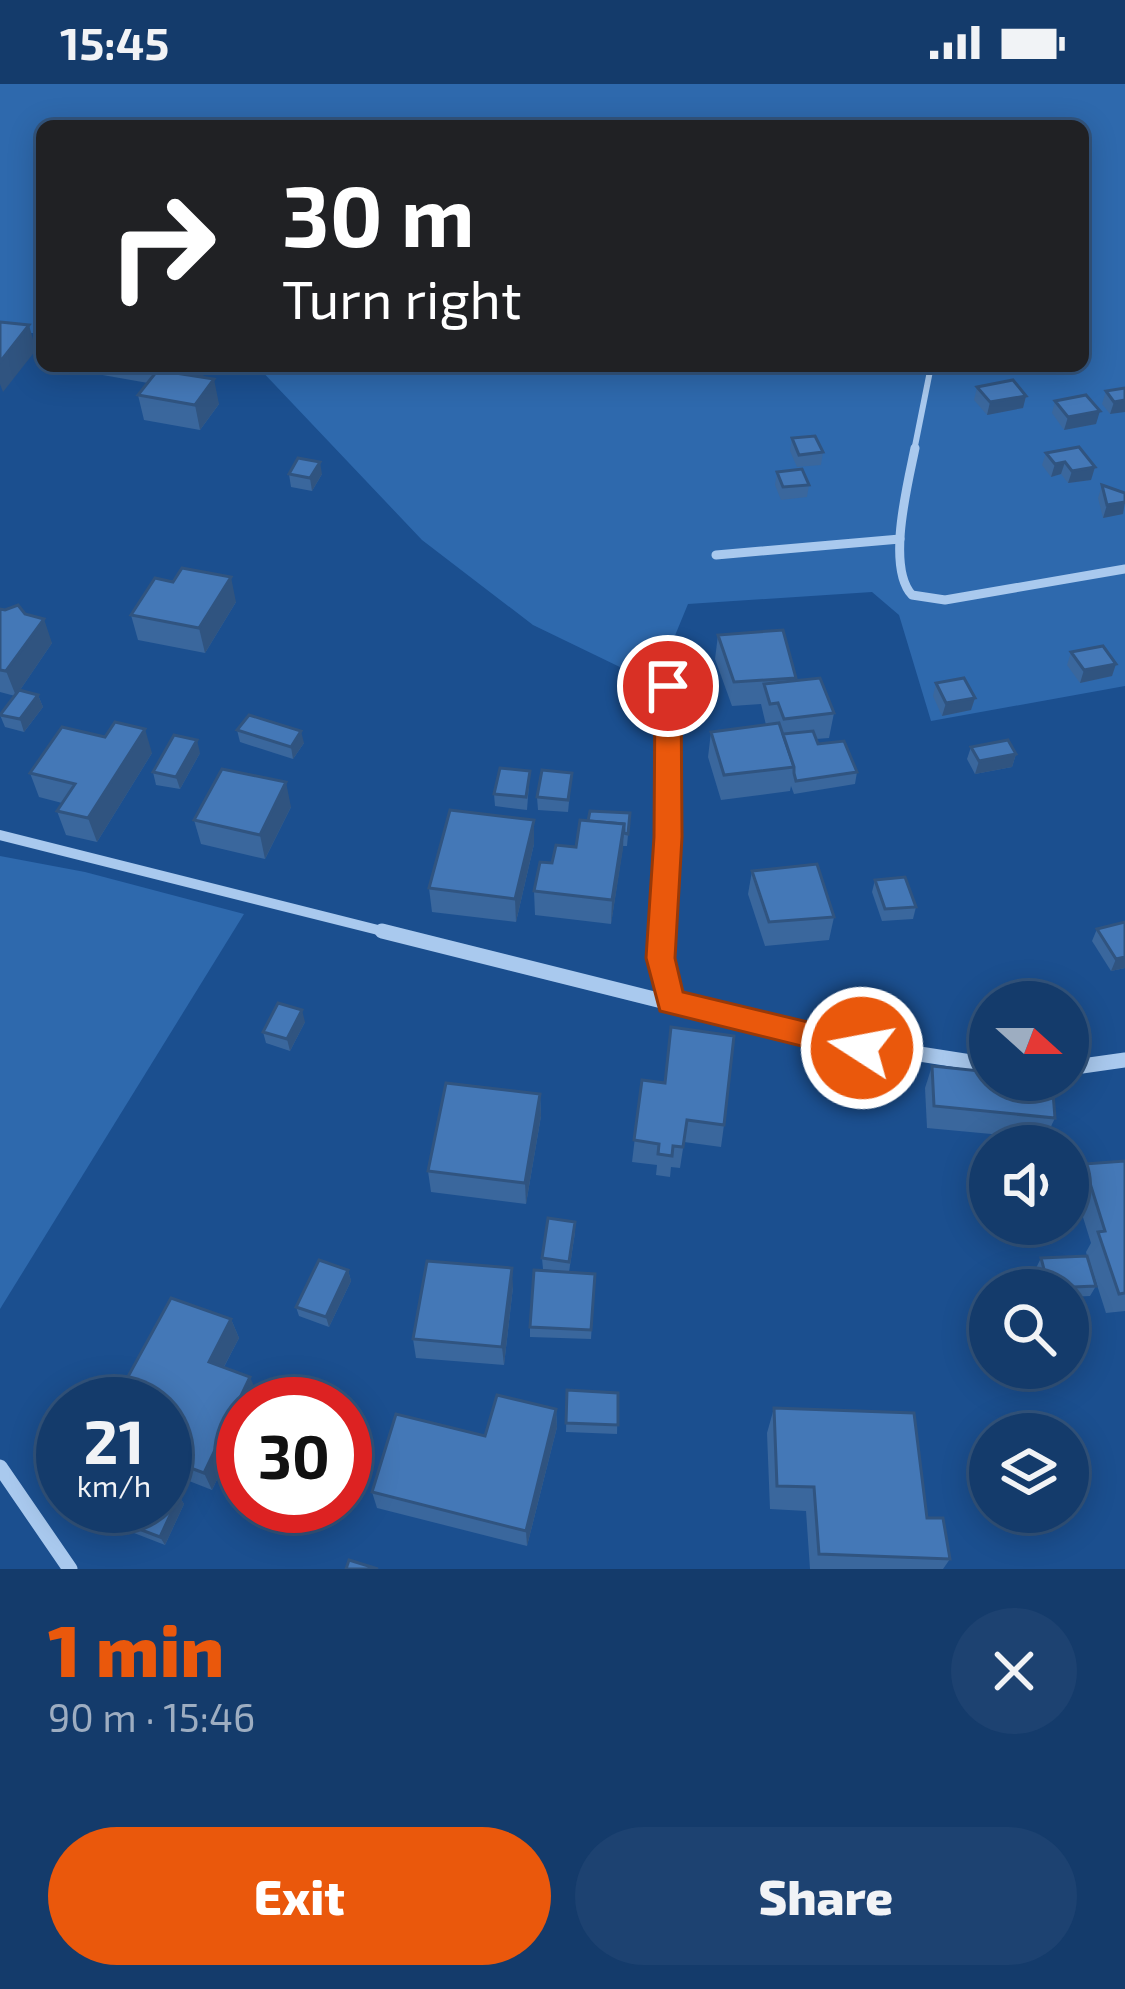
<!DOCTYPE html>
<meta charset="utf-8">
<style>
body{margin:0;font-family:"Exo 2",sans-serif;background:#1d4271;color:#f1f3f6;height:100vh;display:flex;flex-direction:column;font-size:45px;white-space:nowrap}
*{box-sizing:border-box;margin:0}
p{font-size:39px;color:#9dadc1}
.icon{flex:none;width:66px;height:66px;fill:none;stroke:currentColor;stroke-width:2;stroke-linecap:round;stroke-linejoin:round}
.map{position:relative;height:1485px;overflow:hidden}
.panel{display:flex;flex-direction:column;background:#143b6b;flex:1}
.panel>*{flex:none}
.top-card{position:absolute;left:36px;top:36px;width:1053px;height:252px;border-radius:18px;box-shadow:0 6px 30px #0003,0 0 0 3px #33557e;background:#202124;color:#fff;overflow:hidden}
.needle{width:78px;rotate:111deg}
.buttons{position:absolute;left:969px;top:897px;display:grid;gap:24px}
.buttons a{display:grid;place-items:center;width:120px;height:120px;border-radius:50%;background:#143b6b;box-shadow:0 6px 30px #0003,0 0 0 3px #33557e;font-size:60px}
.speed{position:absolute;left:36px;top:1293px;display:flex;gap:24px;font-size:60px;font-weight:700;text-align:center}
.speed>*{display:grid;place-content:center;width:156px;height:156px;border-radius:50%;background:#143b6b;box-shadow:0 6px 30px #0003,0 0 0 3px #33557e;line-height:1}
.speed small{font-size:30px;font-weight:400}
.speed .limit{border:18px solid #d22;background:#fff;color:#111}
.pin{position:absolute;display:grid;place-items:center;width:102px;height:102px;color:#fff;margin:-51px;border:6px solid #fff;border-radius:50%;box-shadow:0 3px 12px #0007}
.me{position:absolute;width:132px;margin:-66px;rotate:281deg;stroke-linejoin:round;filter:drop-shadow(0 0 9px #0008)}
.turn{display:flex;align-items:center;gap:42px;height:252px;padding:0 48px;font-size:54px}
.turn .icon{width:156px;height:156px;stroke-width:2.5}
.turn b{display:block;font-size:84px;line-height:102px}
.round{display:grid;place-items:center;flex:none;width:126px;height:126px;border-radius:63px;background:#1d4271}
.headline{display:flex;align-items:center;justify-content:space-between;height:204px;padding:0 48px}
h1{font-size:72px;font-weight:800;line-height:90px;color:#ea580c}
.action{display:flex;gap:24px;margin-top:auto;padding:24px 48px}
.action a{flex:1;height:138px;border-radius:72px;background:#ea580c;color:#fff;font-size:48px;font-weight:800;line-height:138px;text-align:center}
.action a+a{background:#1d4271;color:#f1f3f6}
.status{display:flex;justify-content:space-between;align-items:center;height:84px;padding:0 60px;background:#143b6b;direction:ltr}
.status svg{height:33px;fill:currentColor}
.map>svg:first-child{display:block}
.green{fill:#2e69ad}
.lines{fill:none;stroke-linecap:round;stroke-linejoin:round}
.service-far1{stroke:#a9c9ee;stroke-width:6}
.service{stroke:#a9c9ee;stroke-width:9}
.minor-far1{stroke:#a9c9ee;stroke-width:10}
.minor{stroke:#a9c9ee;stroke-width:15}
.wall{fill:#3a679d}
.shaded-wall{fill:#305480}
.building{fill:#4478b7;stroke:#305480;stroke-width:3}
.route{fill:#ea580c;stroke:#983908;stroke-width:3}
</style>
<div class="status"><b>15:45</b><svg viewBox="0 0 49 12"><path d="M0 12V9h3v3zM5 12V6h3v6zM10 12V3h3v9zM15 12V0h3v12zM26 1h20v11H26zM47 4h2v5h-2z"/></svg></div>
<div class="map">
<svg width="1125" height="1485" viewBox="0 0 1125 1485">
<rect width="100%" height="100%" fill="#1b4f8f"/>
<g class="green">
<path d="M0,0H1125V602L931,637L899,531L872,508L688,520L655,600L533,541L422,456L257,282H1083V42H42V249H0Z"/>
<path d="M0,772L85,788L244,830L0,1225Z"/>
</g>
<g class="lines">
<path class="service-far1" d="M914,367L931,282"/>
<g class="service">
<path d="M915,364C908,399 886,483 912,511L945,516L1125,485"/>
<path d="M716,471L900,455"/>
</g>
<g class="minor-far1">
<path d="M0,751L394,850"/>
<path d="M662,850L668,602"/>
</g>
<g class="minor">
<path d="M382,847L798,951L990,981"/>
<path d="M663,847L661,874L670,918"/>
<path d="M1068,984L1125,976"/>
<path d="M0,1383L70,1485"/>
</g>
</g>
<g class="wall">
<path d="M95,282H209L202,293L219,320L200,346L144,336L138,311L148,299L97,290Z"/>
<path d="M977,303L1026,312L1023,324L987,331L974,316Z"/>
<path d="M1125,304L1110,330L1102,320L1106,307Z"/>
<path d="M1055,317L1096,340L1064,346L1052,329Z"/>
<path d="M792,354L823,368L821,381L797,383L790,367Z"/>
<path d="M1046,369L1095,383L1091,396L1068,399L1061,390L1051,393L1042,381Z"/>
<path d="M777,388L809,401L807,413L781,416L775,401Z"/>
<path d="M289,390H322L312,407L291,403Z"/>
<path d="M1102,401L1123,430L1103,434L1098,414Z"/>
<path d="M236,518L205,569L138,556L131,531Z"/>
<path d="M0,525L25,530L52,559L20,606L38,611L43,623L24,648L5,643L0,631L15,612L0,608Z"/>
<path d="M718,551L796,594L795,596L834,629L829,654L816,655L818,660L857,688L855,700L794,710L791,702L790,707L721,716L708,673L711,648L766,641L761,620L732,622L715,575Z"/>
<path d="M1071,568L1116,580L1112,592L1080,599L1067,581Z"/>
<path d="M936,599L975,614L971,626L942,632L933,612Z"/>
<path d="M237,646L304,659L293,675L240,658Z"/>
<path d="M971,663L1016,670L1012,683L975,690L967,675Z"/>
<path d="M152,669L97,758L66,751L57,727L62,719L39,713L30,689Z"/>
<path d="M200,669L180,705L156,701L153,688Z"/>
<path d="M530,687L527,726L495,722L494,710Z"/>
<path d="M572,689L568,728L538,726L537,713Z"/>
<path d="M291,723L265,775L201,760L194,736Z"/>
<path d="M630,729L627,762H623L611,840L535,831L534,807L576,763L588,737Z"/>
<path d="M534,760L516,838L432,828L429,804Z"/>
<path d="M752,787L834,833L829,856L765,862L748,810Z"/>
<path d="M875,796L916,823L913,835L882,837L872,808Z"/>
<path d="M1097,845L1125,884L1111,887L1092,857Z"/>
<path d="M305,938L290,967L266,959L263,948Z"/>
<path d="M932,982L1055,1034L1045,1055L927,1044L925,1004Z"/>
<path d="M642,996L724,1041L721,1063L684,1058L680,1084L671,1083L670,1093L656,1091L657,1081L632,1078Z"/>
<path d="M540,1010L541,1032L526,1120L431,1108L428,1087Z"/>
<path d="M1125,1077V1227L1106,1229L1089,1176L1096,1202L1090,1212L1068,1213V1206H1041L1036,1184L1041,1174L1087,1172L1086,1168L1091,1159L1073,1101L1084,1080Z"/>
<path d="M575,1148L569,1188L543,1185L542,1174Z"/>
<path d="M348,1186L351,1197L329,1243L299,1232L296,1223Z"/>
<path d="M595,1190L591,1255L530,1253V1243Z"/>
<path d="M513,1203L504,1281L416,1274L413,1255Z"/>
<path d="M231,1235L239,1254L224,1283L258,1311L253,1320H243V1341L212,1406L184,1395L177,1408L165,1403V1320Z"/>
<path d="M567,1306L618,1309L617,1350L566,1348Z"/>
<path d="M774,1324L927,1434L950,1475L943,1485H810L806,1427L770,1425L767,1349Z"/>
<path d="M556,1325L557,1343L527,1462L377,1424L372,1408L485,1352Z"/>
<path d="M179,1412L184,1420L165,1461L116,1442L110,1434Z"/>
</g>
<g class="shaded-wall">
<path d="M29,241L36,266L3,308L0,300V278Z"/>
<path d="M187,282H209V284L187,314L181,290Z"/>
<path d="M997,282H1028L996,288Z"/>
<path d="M214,295L219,320L200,346L195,321Z"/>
<path d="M1026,312L1023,324L987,331L990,318Z"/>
<path d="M1125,316V328L1110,330L1114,318Z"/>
<path d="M1100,327L1096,340L1064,346L1068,333Z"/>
<path d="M320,378L322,390L312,407L310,394Z"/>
<path d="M1065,378L1061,390L1051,393L1055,380Z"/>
<path d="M1095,383L1091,396L1068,399L1072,387Z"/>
<path d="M1125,418L1123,430L1103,434L1107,421Z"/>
<path d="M231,493L236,518L205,569L199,544Z"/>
<path d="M44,535L52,559L16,612L6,587Z"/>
<path d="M1116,580L1112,592L1080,599L1084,586Z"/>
<path d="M38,611L43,623L24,648L20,635Z"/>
<path d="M975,614L971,626L942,632L946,619Z"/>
<path d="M145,645L152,669L97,758L88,734Z"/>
<path d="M301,647L304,659L293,675L291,663Z"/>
<path d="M197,656L200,669L180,705L176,693Z"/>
<path d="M1016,670L1012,683L975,690L979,677Z"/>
<path d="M286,698L291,723L265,775L260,751Z"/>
<path d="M534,736V760L516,838L515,815Z"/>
<path d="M624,740L623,765L611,840L612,816Z"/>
<path d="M1125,873V884L1111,887L1116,875Z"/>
<path d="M302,926L305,938L290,967L287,955Z"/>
<path d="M540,1010L541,1032L526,1120L525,1099Z"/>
<path d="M512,1184L513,1203L504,1281L502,1263Z"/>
<path d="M348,1186L351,1197L329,1243L326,1233Z"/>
<path d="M231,1235L239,1254L217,1296L209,1278Z"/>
<path d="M250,1293L258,1311L253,1320H243V1341L212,1406L204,1389Z"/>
<path d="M556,1325L557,1343L527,1462L526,1447Z"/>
<path d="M175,1378L184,1395L177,1408L168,1391Z"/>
<path d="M179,1412L184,1420L165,1461L160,1453Z"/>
</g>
<g class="building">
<path d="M0,238L29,241L0,278Z"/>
<path d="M161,282H187L181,290L214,295L195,321L138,311Z"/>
<path d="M1013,296L1026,312L990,318L977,303Z"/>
<path d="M1125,304V316L1114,318L1106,307Z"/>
<path d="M1086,311L1100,327L1068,333L1055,317Z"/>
<path d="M815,352L823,368L799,371L792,354Z"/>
<path d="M1079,363L1095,383L1072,387L1065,378L1055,380L1046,369Z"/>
<path d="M298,374L320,378L310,394L289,390Z"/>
<path d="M802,385L809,401L783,403L777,388Z"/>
<path d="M1102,401L1125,409V418L1107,421Z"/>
<path d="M182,484L231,493L199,544L131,531L155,494L173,498Z"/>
<path d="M18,521L25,530L44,535L6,587L0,586V525L5,526Z"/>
<path d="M783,546L796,594L734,598L718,551Z"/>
<path d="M1103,562L1116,580L1084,586L1071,568Z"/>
<path d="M820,594L834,629L784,635L778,619L770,620L764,600Z"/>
<path d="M964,594L975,614L946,619L936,599Z"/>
<path d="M19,606L38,611L20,635L0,631Z"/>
<path d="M249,631L301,647L291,663L237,646Z"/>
<path d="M115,638L145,645L88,734L57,727L75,700L30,689L62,643L105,653Z"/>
<path d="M779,639L794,683L724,691L711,648Z"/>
<path d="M813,647L818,660L844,657L857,688L796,697L794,689V683L783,650Z"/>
<path d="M174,651L197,656L176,693L153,688Z"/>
<path d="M1008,656L1016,670L979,677L971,663Z"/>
<path d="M500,684L530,687L526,713L494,710Z"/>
<path d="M222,685L286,698L260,751L194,736Z"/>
<path d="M542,686L572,689L568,716L537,713Z"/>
<path d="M450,726L534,736L515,815L429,804Z"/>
<path d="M590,727L630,729L628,750L624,749V740L588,737Z"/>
<path d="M580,736L624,740L612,816L534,807L540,778L552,779L556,761L576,763Z"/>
<path d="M817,780L834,833L769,838L752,787Z"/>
<path d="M905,793L916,823L885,825L875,796Z"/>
<path d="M1125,838V873L1116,875L1097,845Z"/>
<path d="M278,919L302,926L287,955L263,948Z"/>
<path d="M671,943L734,952L724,1041L687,1036L683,1063L673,1062L672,1072L658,1070L659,1060L634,1056L642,996L665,999Z"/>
<path d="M932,982L990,988V996H1052L1055,1034L934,1022Z"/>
<path d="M446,999L540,1010L525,1099L428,1087Z"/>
<path d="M1125,1077V1209L1119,1210L1098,1148L1105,1147L1084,1080Z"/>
<path d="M548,1134L575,1138L569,1178L542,1174Z"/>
<path d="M1087,1172L1096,1202L1049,1204L1041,1174Z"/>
<path d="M319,1176L348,1186L326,1233L296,1223Z"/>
<path d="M427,1177L512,1184L502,1263L413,1255Z"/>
<path d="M534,1186L595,1190L591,1246L530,1243Z"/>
<path d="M171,1214L231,1235L209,1278L250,1293L204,1389L175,1378L168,1391L165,1390V1320H113Z"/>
<path d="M567,1306L618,1309V1341L566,1339Z"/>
<path d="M497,1311L556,1325L526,1447L372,1408L396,1330L485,1352Z"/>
<path d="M774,1324L914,1329L927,1434H943L950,1475L819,1470L814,1403L777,1402Z"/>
<path d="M165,1406L179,1412L160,1453L110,1434L116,1422H165Z"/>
<path d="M349,1476L378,1485H346Z"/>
</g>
<path class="route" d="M668,593L681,602L682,753L675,874L683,908L862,951L872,954L877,964L872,973L862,977L660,927L646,874L654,753L655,602Z"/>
</svg>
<div class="buttons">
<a><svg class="needle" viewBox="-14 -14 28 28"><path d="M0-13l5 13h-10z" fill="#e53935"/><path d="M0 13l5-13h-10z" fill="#9dadc1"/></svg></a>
<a><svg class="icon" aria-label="sound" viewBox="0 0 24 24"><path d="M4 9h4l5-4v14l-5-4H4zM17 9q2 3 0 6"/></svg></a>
<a><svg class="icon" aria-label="search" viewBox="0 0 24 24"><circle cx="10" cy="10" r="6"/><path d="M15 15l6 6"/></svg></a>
<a><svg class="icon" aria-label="layers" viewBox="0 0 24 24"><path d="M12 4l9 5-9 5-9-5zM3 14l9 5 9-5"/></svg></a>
</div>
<div class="speed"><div>21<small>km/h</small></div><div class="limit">30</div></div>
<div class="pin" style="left:668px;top:602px;background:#d93025"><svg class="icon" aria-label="arrive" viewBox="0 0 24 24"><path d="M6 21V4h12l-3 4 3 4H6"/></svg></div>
<svg class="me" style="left:862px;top:964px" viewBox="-20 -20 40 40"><circle r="17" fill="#ea580c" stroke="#fff" stroke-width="3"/><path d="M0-11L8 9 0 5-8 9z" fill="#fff"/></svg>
<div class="top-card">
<div class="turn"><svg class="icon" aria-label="right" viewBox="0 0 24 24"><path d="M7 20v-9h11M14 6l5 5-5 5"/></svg><div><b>30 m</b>Turn right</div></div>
</div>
</div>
<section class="panel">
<div class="headline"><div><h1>1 min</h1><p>90 m · 15:46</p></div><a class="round"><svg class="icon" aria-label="close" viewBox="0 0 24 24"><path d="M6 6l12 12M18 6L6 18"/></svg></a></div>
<div class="action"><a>Exit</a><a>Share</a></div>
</section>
